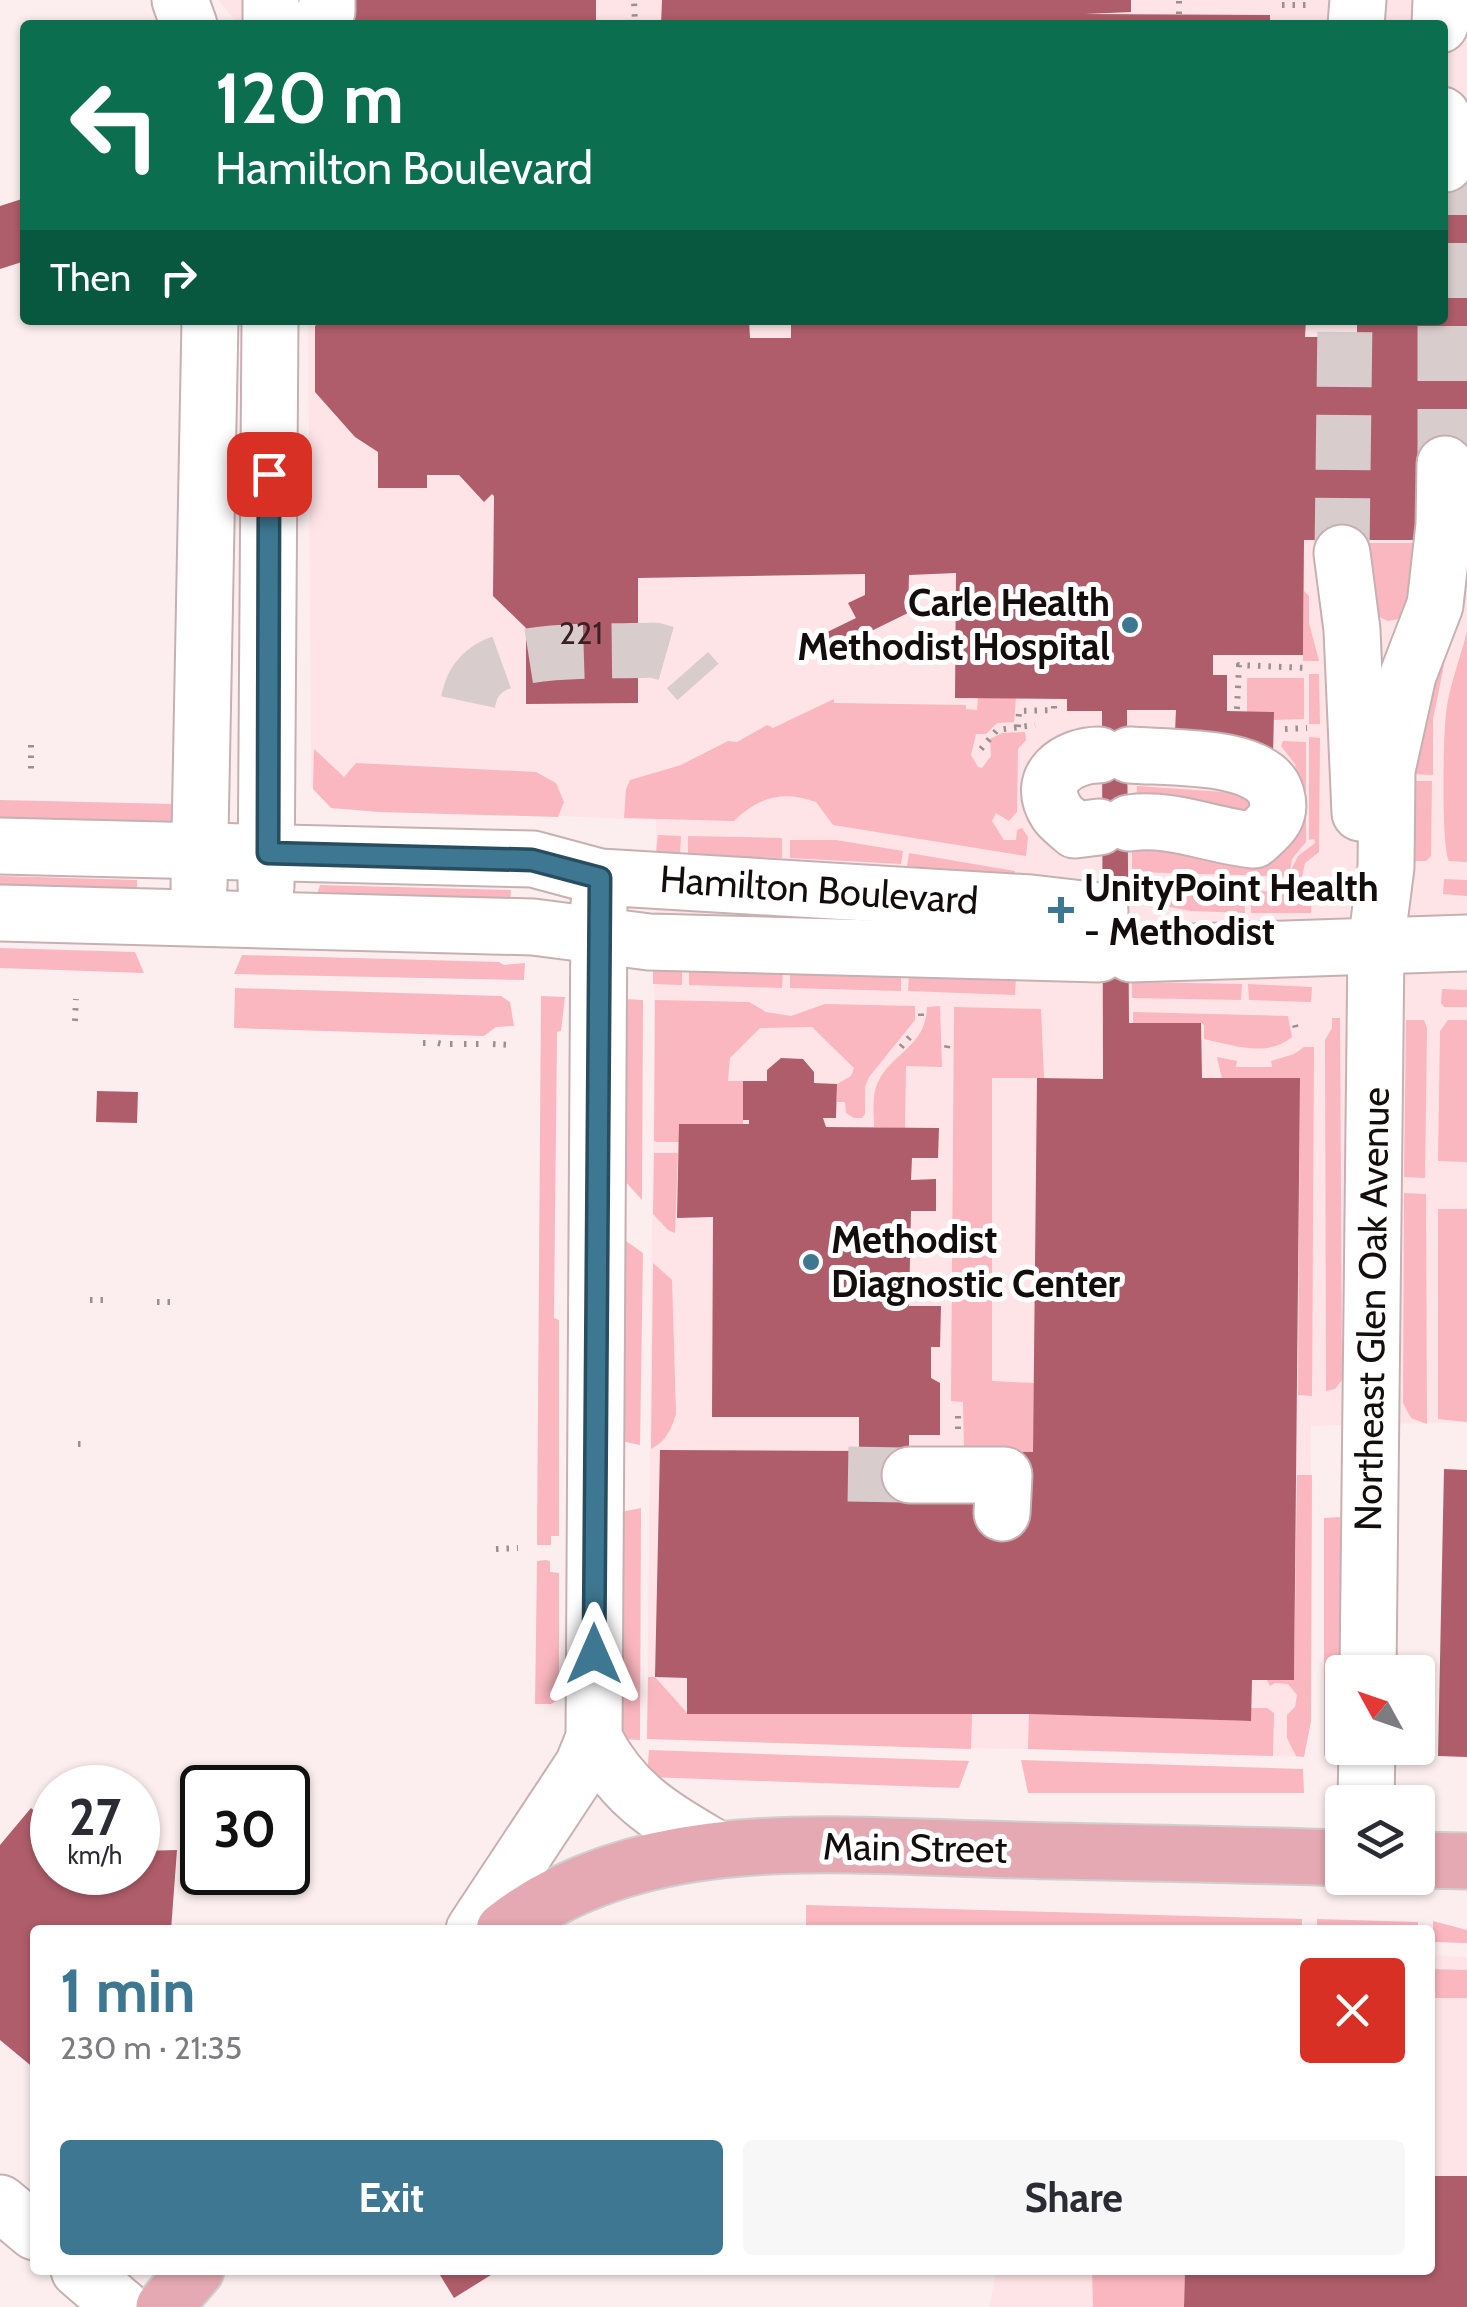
<!DOCTYPE html>
<meta charset="utf-8">
<style>
body{margin:0;font-family:Cabin,sans-serif;background:#f7f7f7;color:#2b2b33;height:100vh;display:flex;flex-direction:column;font-size:38px;white-space:nowrap}
*{box-sizing:border-box;margin:0}
p{font-size:32px;color:#7c7c81}
.icon{flex:none;width:55px;height:55px;fill:none;stroke:currentColor;stroke-width:2;stroke-linecap:round;stroke-linejoin:round}
.map{position:relative;flex:1;overflow:hidden}
.side{position:absolute;left:30px;top:1925px;width:1405px;height:350px;display:flex;flex-direction:column;background:#fff;border-radius:10px;box-shadow:0 2px 8px #0004}
.side>*{flex:none}
.hud{position:absolute;left:20px;top:20px;width:1428px;height:305px;border-radius:10px;box-shadow:0 2px 8px #0004;background:#0b6e4f;color:#fff;overflow:hidden}
.needle{width:65px;rotate:310deg}
.fabs{position:absolute;left:1325px;top:1655px;display:grid;gap:20px}
.fabs a{display:grid;place-items:center;width:110px;height:110px;border-radius:10px;background:#fff;box-shadow:0 2px 8px #0004;font-size:50px}
.speed{position:absolute;left:30px;top:1765px;display:flex;gap:20px;font-size:50px;font-weight:700;text-align:center}
.speed>*{display:grid;place-content:center;width:130px;height:130px;border-radius:50%;background:#fff;box-shadow:0 2px 8px #0004;line-height:1}
.speed small{font-size:25px;font-weight:400}
.speed .limit{border:5px solid #111;border-radius:15px;background:#fff;color:#111}
.pin{position:absolute;display:grid;place-items:center;width:85px;height:85px;color:#fff;margin:-42px;border-radius:20px;box-shadow:0 5px 15px #0006}
.me{position:absolute;width:110px;margin:-55px;rotate:0deg;stroke-linejoin:round;filter:drop-shadow(0 0 8px #0008)}
.turn{display:flex;align-items:center;gap:35px;height:210px;padding:0 30px;font-size:45px}
.turn .icon{width:130px;height:130px;stroke-width:2.5}
.turn b{display:block;font-size:70px;line-height:85px}
.then{display:flex;align-items:center;height:95px;padding:0 30px;background:#0003;gap:20px;font-size:38px}
.round{display:grid;place-items:center;flex:none;width:105px;height:105px;border-radius:10px;background:#f7f7f7}
.headline{display:flex;align-items:center;justify-content:space-between;height:170px;padding:0 30px}
h1{font-size:60px;font-weight:800;line-height:75px;color:#3e7791}
.primary-button{display:flex;gap:20px;margin-top:auto;padding:20px 30px}
.primary-button a{flex:1;height:115px;border-radius:10px;background:#3e7791;color:#fff;font-size:40px;font-weight:800;line-height:115px;text-align:center}
.primary-button a+a{background:#f7f7f7;color:#2b2b33}
.map>svg:first-child{display:block}
.built{fill:#fee4e7}
.green{fill:#fab7bf}
.building{fill:#af5d6a}
.lines{fill:none;stroke-linecap:round;stroke-linejoin:round}
.minor-tunnel{stroke:#d9cccd;stroke-width:55;stroke-dasharray:55 28;stroke-linecap:butt}
.minor-casing{stroke:#c6b0b2;stroke-width:59}
.major-casing{stroke:#d0cfcf;stroke-width:59}
.path{stroke:#9b9091;stroke-width:6;stroke-dasharray:2.5 8;stroke-linecap:butt}
.minor{stroke:#fff;stroke-width:55}
.major{stroke:#e4a9b2;stroke-width:55}
.route-casing{stroke:#284d5e;stroke-width:25}
.route{stroke:#3e7791;stroke-width:18}
.poi-dot{fill:#3e7791;stroke:#fff;stroke-width:4}
.labels{text-anchor:middle;stroke-width:10;stroke-linejoin:round;paint-order:stroke}
.number-label{font-size:32px;fill:#3b2124}
.poi-label{font-size:38px;font-weight:bold;fill:#140d0d;stroke:#fff;text-anchor:start}
.street-label{font-size:38px;fill:#140d0d;stroke:#fff}
</style>
<div class="map">
<svg width="1467" height="2307" viewBox="0 0 1467 2307">
<rect width="100%" height="100%" fill="#fceeef"/>
<g class="built">
<path d="M218,0H1467V1422L1311,1426V1721L1304,1757L647,1739L656,820L332,807L311,786L308,320H1442V25H239Z"/>
<path d="M1430,1955L1467,1957V2307H989L997,2270H1430Z"/>
</g>
<g class="green">
<path d="M1355,543H1420L1430,547L1405,618L1388,621L1375,615Z"/>
<path d="M1304,591L1309,596V623L1319,661H1303Z"/>
<path d="M1467,631V862L1449,861C1441,849 1443,726 1447,706C1451,681 1461,656 1467,631Z"/>
<path d="M1438,664L1444,665L1433,719V775L1409,774Z"/>
<path d="M1309,674H1319L1320,724H1309Z"/>
<path d="M1247,678H1304V719L1273,720L1247,713Z"/>
<path d="M978,698H1016L1014,722L997,723L986,734H976L971,755L978,767L982,768L991,756L990,739L1002,733L1025,732L1026,740L1018,749L1017,812L1009,821L996,813L992,821L1004,840H1016L1017,830L1022,828L1028,837L1026,856L833,825L816,802C783,790 758,797 734,821L624,818L626,789L630,780L681,765L728,741L737,742L767,725L773,728L834,699V703L966,705V709L977,710Z"/>
<path d="M1309,737L1320,738L1319,852L1305,863L1302,877L1132,872V844L1166,841L1300,790L1295,764L1281,746L1283,741L1306,742V842L1292,859L1290,872L1298,856L1315,843L1314,839L1309,840Z"/>
<path d="M314,749L344,777L356,763L536,772L556,783L564,802L558,817L379,812L331,808L313,789Z"/>
<path d="M1408,781H1432L1431,856L1426,861H1410Z"/>
<path d="M1137,786L1239,793L1251,800L1254,813L1136,810Z"/>
<path d="M0,800L174,804L177,822L0,817Z"/>
<path d="M658,835L681,836L680,855L656,852Z"/>
<path d="M688,836L782,838V858L688,856Z"/>
<path d="M790,840H836L903,851L901,864L790,858Z"/>
<path d="M909,853L1015,871L1013,881L907,866Z"/>
<path d="M0,876L137,880V893L0,889Z"/>
<path d="M1444,879L1467,880V896L1443,894Z"/>
<path d="M320,885L511,890L510,902L316,898Z"/>
<path d="M1131,887L1244,892L1245,913L1191,911L1132,900Z"/>
<path d="M1251,891L1312,892L1311,913H1251Z"/>
<path d="M0,948L135,952L144,973L0,968Z"/>
<path d="M242,955L499,962L504,965L525,963L524,980L234,974Z"/>
<path d="M662,968L682,969V985L653,984V970Z"/>
<path d="M689,969L783,971L782,988L689,985Z"/>
<path d="M790,971L848,975L901,974V991L790,988Z"/>
<path d="M909,974L1016,978L1015,995L908,991Z"/>
<path d="M1132,982L1242,984L1241,1000L1132,998Z"/>
<path d="M1248,984L1312,987L1311,1002L1249,1000Z"/>
<path d="M235,988L501,996L510,1002L514,1026L496,1027L484,1036L234,1028Z"/>
<path d="M1442,989L1467,990V1007H1444L1441,1003Z"/>
<path d="M541,996L565,997L561,1031L557,1032L554,1318L559,1320V1536H551V1545H537Z"/>
<path d="M625,999L643,1000L642,1200L623,1179Z"/>
<path d="M655,1000L749,1002L766,1012L791,1016L825,1004L915,1006V1020L869,1077L865,1087V1114L862,1118H854L846,1113L845,1102H837V1084L851,1076L854,1068L812,1027L760,1028L730,1058L728,1081H743V1124H679V1142H657L654,1141Z"/>
<path d="M940,1006L942,1067L906,1066L905,1128L874,1127C874,1114 872,1099 876,1087C888,1053 926,1049 927,1007Z"/>
<path d="M954,1007L1041,1009L1044,1078H992V1381L1034,1383L1033,1452L964,1451L963,1402L951,1401Z"/>
<path d="M1133,1012L1288,1016L1292,1037C1267,1058 1232,1045 1204,1039V1025L1201,1023H1133Z"/>
<path d="M1332,1018H1340L1342,1380L1335,1389L1326,1391L1325,1040L1332,1028Z"/>
<path d="M1406,1020H1424L1427,1028L1425,1178L1404,1177Z"/>
<path d="M1448,1020H1467V1162L1438,1161L1440,1031Z"/>
<path d="M1304,1047H1314L1312,1396L1298,1395L1300,1079H1222L1217,1057L1237,1061L1236,1067H1272L1271,1061L1294,1054Z"/>
<path d="M654,1153H678L675,1233L668,1230L653,1214Z"/>
<path d="M1404,1193L1426,1194L1427,1424L1411,1418L1403,1403Z"/>
<path d="M1438,1209H1467V1422L1438,1419Z"/>
<path d="M626,1241L643,1253L640,1445L621,1441L622,1242Z"/>
<path d="M653,1263L672,1280L676,1414C671,1430 666,1441 651,1449Z"/>
<path d="M1297,1475H1312L1311,1721L1304,1757L1296,1756L1287,1738V1715L1295,1707L1297,1695L1288,1684L1275,1683L1270,1686L1267,1680H1294Z"/>
<path d="M641,1508L640,1740L620,1739L621,1512Z"/>
<path d="M1340,1517V1758L1324,1756V1518Z"/>
<path d="M546,1560L550,1561V1572L559,1573V1700L551,1704H535L537,1561Z"/>
<path d="M648,1677H655L688,1714H972L971,1749L647,1739Z"/>
<path d="M1251,1708H1267L1274,1713L1273,1756L1028,1749L1029,1714L1250,1721Z"/>
<path d="M649,1750L969,1761L959,1788L647,1777Z"/>
<path d="M1021,1760L1303,1769L1304,1793H1028Z"/>
<path d="M806,1905L1302,1919V1930H806Z"/>
<path d="M1317,1919L1418,1922V1930H1317Z"/>
<path d="M1433,1921L1467,1930V1943L1433,1942Z"/>
<path d="M1430,1969L1467,1970V1998H1430Z"/>
<path d="M1092,2270H1185L1184,2307H1093Z"/>
</g>
<g class="building">
<rect x="346" y="0" width="250" height="21"/>
<path d="M662,0H1131V12L1085,14L1270,15V25H661Z"/>
<path d="M1442,164L1467,191V423L1418,475L1417,540H1304L1303,655H1213V675H1227V711L1274,712L1273,755L1174,753L1176,710H1127L1129,1023H1201L1202,1078H1300L1294,1680H1252L1251,1721L1029,1714H687V1678L655,1677L660,1450L859,1451V1417H712L713,1217L677,1218L679,1124H749V1120H743V1081H767V1070L781,1058L803,1059L814,1072V1083L837,1084L836,1118H823L826,1127L939,1128L938,1158H912L911,1180L936,1179V1211H911L909,1306H941L940,1347H931V1378L940,1383V1435H909V1451L1033,1452L1037,1078L1103,1079L1102,711H1067V699L955,698L956,573L909,575L908,613L857,638L863,651L846,659L840,646L819,656L811,640L856,618L848,603L865,595V574L638,578V703L526,704V628L493,596L494,496L492,494L484,502L459,475H427V488H378V452L355,437L315,392V326L322,320H749L750,338H791V320H1306L1305,337H1357V320H1442Z"/>
<path d="M25,198V261L0,269V206Z"/>
<path d="M97,1091L138,1092L137,1123L96,1122Z"/>
<path d="M1444,1469L1467,1470V1757L1438,1756Z"/>
<path d="M31,1808L52,1827V1872H106L115,1881L122,1872H138L140,1851L177,1850L171,1930H35V2069L0,2040V1845Z"/>
<path d="M1430,2176H1467V2307H1184L1185,2270H1430Z"/>
<path d="M437,2270H499L454,2298Z"/>
</g>
<g class="lines">
<g class="minor-tunnel">
<path d="M1445,464V164"/>
<path d="M1342,553L1345,320"/>
<path d="M468,702C471,688 475,678 488,669C520,647 613,652 654,650L675,656L698,682"/>
<path d="M848,1474L910,1475"/>
</g>
<g class="minor-casing">
<g id="minor">
<path d="M180,0L189,25"/>
<path d="M271,25V0"/>
<path d="M316,25L327,11V0"/>
<path d="M1356,25L1358,0"/>
<path d="M1440,25L1441,0"/>
<path d="M1442,115L1445,164"/>
<path d="M1342,553L1352,630L1360,813"/>
<path d="M1099,755C1068,755 1034,778 1057,813C1061,819 1070,825 1075,830L1099,827"/>
<path d="M1129,823C1174,817 1211,836 1254,840C1269,827 1283,817 1276,794C1264,753 1166,758 1130,755"/>
<path d="M0,846L533,859L600,877L1031,903L1100,911"/>
<path d="M199,887L210,320"/>
<path d="M266,887L270,320"/>
<path d="M0,913L533,927L649,942L1099,954"/>
<path d="M1131,954L1467,943"/>
<path d="M910,1475H1004L1002,1513"/>
<path d="M1368,1672L1376,945L1386,867L1387,770L1408,675L1435,605L1444,525L1445,464"/>
<path d="M594,1738C624,1797 663,1817 718,1850"/>
<path d="M1366,1802L1367,1748"/>
<path d="M474,1930L583,1765L594,1738L599,903"/>
<path d="M0,2203L35,2232"/>
<path d="M79,2270L122,2307"/>
</g>
</g>
<g class="major-casing">
<g id="major">
<path d="M1418,1860L1467,1861"/>
<path d="M504,1930C645,1819 849,1847 1017,1850C1125,1853 1234,1854 1342,1858"/>
<path d="M164,2307L196,2270"/>
</g>
</g>
<g class="path">
<path d="M1282,5H1306"/>
<path d="M1179,14V0"/>
<path d="M632,25L635,24L634,0"/>
<path d="M1237,709L1239,665L1306,668"/>
<path d="M1018,727L1019,711L1054,710V698"/>
<path d="M1285,729L1307,728"/>
<path d="M31,745V771"/>
<path d="M981,749L997,730L1035,725"/>
<path d="M921,1016V1008"/>
<path d="M75,1021L76,999"/>
<path d="M1295,1025L1297,1034"/>
<path d="M423,1043H428"/>
<path d="M438,1043L442,1044"/>
<path d="M450,1044H454"/>
<path d="M464,1044H467"/>
<path d="M476,1044H481"/>
<path d="M493,1044L511,1045"/>
<path d="M901,1047L914,1032"/>
<path d="M947,1048L948,1042"/>
<path d="M90,1300H106"/>
<path d="M157,1302H176"/>
<path d="M958,1429V1410"/>
<path d="M78,1444H83"/>
<path d="M496,1549L518,1548"/>
</g>
<use href="#minor" class="minor"/>
<use href="#major" class="major"/>
</g>
<g class="lines">
<g class="route-casing">
<path id="route" d="M269,474L268,853L532,860L600,878L594,1654"/>
</g>
<use href="#route" class="route"/>
</g>
<g class="poi-dot">
<circle cx="1130" cy="625" r="10"/>
<path d="M1056 895h10v10h10v10h-10v10h-10v-10h-10v-10h10z"/>
<circle cx="811" cy="1262" r="10"/>
</g>
<g class="labels">
<g class="number-label">
<text x="581" y="644">221</text>
</g>
<g class="poi-label">
<text x="1110" y="616" text-anchor="end">Carle Health<tspan x="1110" dy="44">Methodist Hospital</tspan></text>
<text x="1084" y="901">UnityPoint Health<tspan x="1084" dy="44">- Methodist</tspan></text>
<text x="831" y="1253">Methodist<tspan x="831" dy="44">Diagnostic Center</tspan></text>
</g>
<g class="street-label">
<text transform="translate(819 890) rotate(4)" y="13">Hamilton Boulevard</text>
<text transform="translate(1372 1309) rotate(-89)" y="13">Northeast Glen Oak Avenue</text>
<text transform="translate(915 1848) rotate(1)" y="13">Main Street</text>
</g>
</g>
</svg>
<div class="fabs">
<a><svg class="needle" viewBox="-14 -14 28 28"><path d="M0-13l5 13h-10z" fill="#e53935"/><path d="M0 13l5-13h-10z" fill="#7c7c81"/></svg></a>
<a><svg class="icon" aria-label="layers" viewBox="0 0 24 24"><path d="M12 4l9 5-9 5-9-5zM3 14l9 5 9-5"/></svg></a>
</div>
<div class="speed"><div>27<small>km/h</small></div><div class="limit">30</div></div>
<div class="pin" style="left:269px;top:474px;background:#d93025"><svg class="icon" aria-label="arrive" viewBox="0 0 24 24"><path d="M6 21V4h12l-3 4 3 4H6"/></svg></div>
<svg class="me" style="left:594px;top:1654px" viewBox="-20 -20 40 40"><path d="M0-17L14 15 0 8-14 15z" fill="#3e7791" stroke="#fff" stroke-width="4"/></svg>
<div class="hud">
<div class="turn"><svg class="icon" aria-label="left" viewBox="0 0 24 24"><path d="M17 20v-9H6M10 6l-5 5 5 5"/></svg><div><b>120 m</b>Hamilton Boulevard</div></div>
<div class="then">Then<svg class="icon" aria-label="right" viewBox="0 0 24 24"><path d="M7 20v-9h11M14 6l5 5-5 5"/></svg></div>
</div>
<section class="side">
<div class="headline"><div><h1>1 min</h1><p>230 m · 21:35</p></div><a class="round" style="background:#d93025;color:#fff"><svg class="icon" aria-label="close" viewBox="0 0 24 24"><path d="M6 6l12 12M18 6L6 18"/></svg></a></div>
<div class="primary-button"><a>Exit</a><a>Share</a></div>
</section>
</div>
